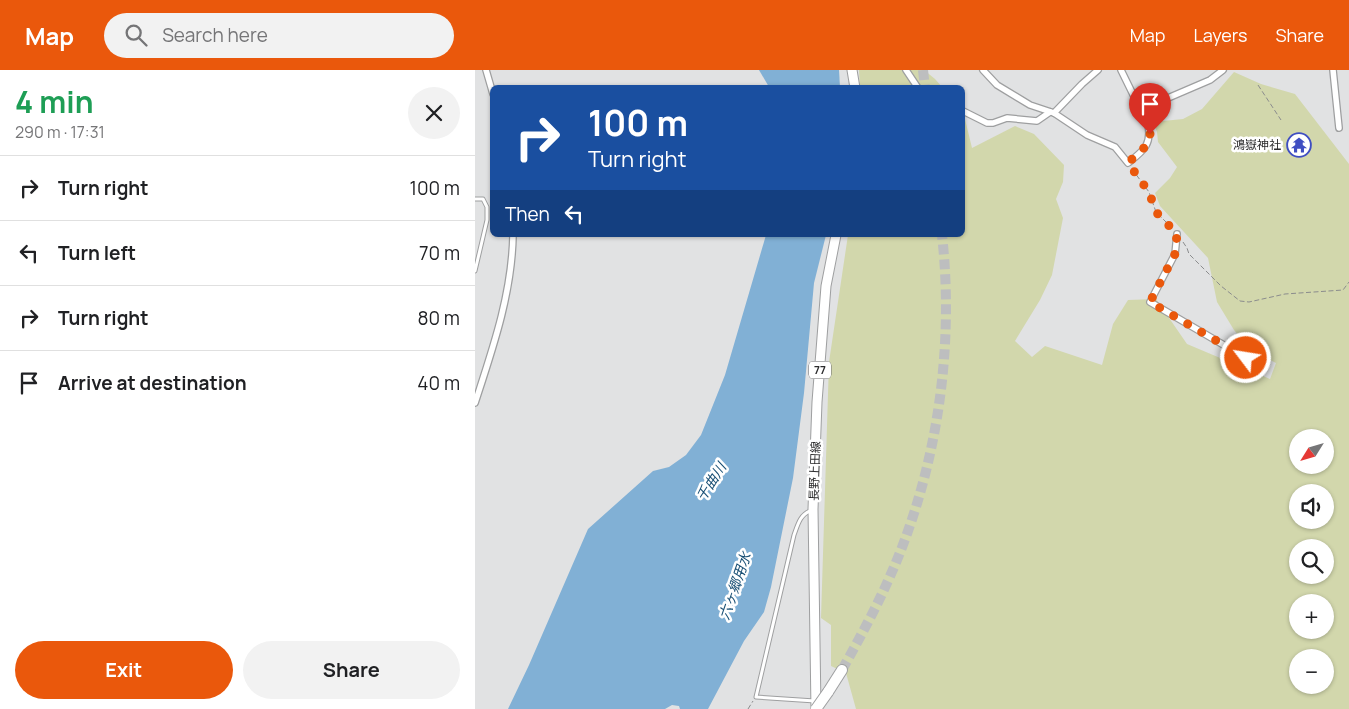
<!DOCTYPE html>
<meta charset="utf-8">
<style>
body{margin:0;font-family:Manrope,"Noto Sans JP",sans-serif;background:#f2f2f2;color:#202124;height:100vh;display:flex;flex-direction:column;font-size:19px;white-space:nowrap}
*{box-sizing:border-box;margin:0}
p{font-size:16px;color:#757577}
.icon{flex:none;width:28px;height:28px;fill:none;stroke:currentColor;stroke-width:2;stroke-linecap:round;stroke-linejoin:round}
.map{position:relative;flex:1;overflow:hidden}
.details{display:flex;flex-direction:column;background:#fff;width:475px}
.details>*{flex:none}
.hud{position:absolute;left:15px;top:15px;width:475px;height:152px;border-radius:8px;box-shadow:0 1px 4px #0004;background:#1a4fa0;color:#fff;overflow:hidden}
.needle{width:32px;rotate:233deg}
.buttons{position:absolute;left:814px;top:359px;display:grid;gap:10px}
.buttons a{display:grid;place-items:center;width:45px;height:45px;border-radius:50%;background:#fff;box-shadow:0 1px 4px #0004;font-size:25px}
.pin{position:absolute;display:grid;place-items:center;width:42px;height:42px;color:#fff;margin:-51px -21px;border-radius:50% 50% 50% 0;rotate:-45deg;box-shadow:0 0 5px #0007}
.pin .icon{rotate:45deg}
.me{position:absolute;width:55px;margin:-28px;rotate:301deg;stroke-linejoin:round;filter:drop-shadow(0 0 4px #0008)}
.turn{display:flex;align-items:center;gap:18px;height:105px;padding:0 15px;font-size:22px}
.turn .icon{width:65px;height:65px;stroke-width:2.5}
.turn b{display:block;font-size:35px;line-height:42px}
.then{display:flex;align-items:center;height:48px;padding:0 15px;background:#0003;gap:10px;font-size:19px}
.round{display:grid;place-items:center;flex:none;width:52px;height:52px;border-radius:26px;background:#f2f2f2}
.overview{display:flex;align-items:center;justify-content:space-between;height:85px;padding:0 15px}
h1{font-size:30px;font-weight:700;line-height:38px;color:#1e9e55}
.primary-button{display:flex;gap:10px;margin-top:auto;padding:10px 15px}
.primary-button a{flex:1;height:58px;border-radius:30px;background:#ea580c;color:#fff;font-size:20px;font-weight:700;line-height:58px;text-align:center}
.primary-button a+a{background:#f2f2f2;color:#202124}
ul{padding:0;list-style:none}
li{display:flex;align-items:center;gap:15px;height:65px;padding:0 15px;border-top:1px solid #e0e0e0}
li div{flex:1}
li b{display:block;font-size:19px}
li em{font-style:normal}
header{display:flex;align-items:center;gap:30px;box-sizing:border-box;height:70px;padding:0 25px;background:#ea580c;color:#fff}
header strong{font-size:24px}
nav{display:flex;gap:28px;margin-inline-start:auto;font-size:18px}
.search{width:350px;height:45px;background:#f2f2f2;display:flex;align-items:center;gap:12px;box-sizing:border-box;padding:0 18px;border-radius:28px;color:#757577;font-size:19px}
main{display:flex;flex:1;min-height:0}
.map>svg:first-child{display:block}
.green{fill:#d2d7ac;fill-rule:evenodd}
.water{fill:#81b0d5}
.lines{fill:none;stroke-linecap:round;stroke-linejoin:round}
.trunk-tunnel{stroke:#bdbebf;stroke-width:10;stroke-dasharray:10 5;stroke-linecap:butt}
.service-casing{stroke:#9e9fa0;stroke-width:5}
.minor-casing{stroke:#9e9fa0;stroke-width:8}
.primary-casing{stroke:#9e9fa0;stroke-width:11}
.trunk-casing{stroke:#9e9fa0;stroke-width:12}
.path{stroke:#8b8c8d;stroke-width:1;stroke-dasharray:5 2.5;stroke-linecap:butt}
.service{stroke:#fff;stroke-width:3}
.minor{stroke:#fff;stroke-width:5.5}
.primary{stroke:#fff;stroke-width:9}
.trunk{stroke:#fff;stroke-width:10}
.trunk-bridge-casing{stroke:#9e9fa0;stroke-width:12;stroke-linecap:butt}
.trunk-bridge{stroke:#fff;stroke-width:10}
.route{stroke:#ea580c;stroke-width:9;stroke-dasharray:0 16.2}
.labels{text-anchor:middle;stroke-width:5;stroke-linejoin:round;paint-order:stroke}
.shield{fill:#fff;stroke:#6b6b6c;stroke-width:1}
.shield-label{font-size:11px;font-weight:bold;fill:#2c2c2d}
.poi-label{font-size:12px;fill:#2c2c2d;stroke:#fff;text-anchor:end}
.street-label{font-size:12px;fill:#2c2c2d;stroke:#fff}
.water-label{font-size:14px;font-style:italic;fill:#1a5075;stroke:#fff}
</style>
<header>
<strong>Map</strong>
<div class="search"><svg class="icon" aria-label="search" viewBox="0 0 24 24"><circle cx="10" cy="10" r="6"/><path d="M15 15l6 6"/></svg>Search here</div>
<nav><a>Map</a><a>Layers</a><a>Share</a></nav>
</header>
<main>
<section class="details">
<div class="overview"><div><h1>4 min</h1><p>290 m · 17:31</p></div><a class="round"><svg class="icon" aria-label="close" viewBox="0 0 24 24"><path d="M6 6l12 12M18 6L6 18"/></svg></a></div>
<ul>
<li><svg class="icon" aria-label="right" viewBox="0 0 24 24"><path d="M7 20v-9h11M14 6l5 5-5 5"/></svg><div><b>Turn right</b></div><em>100 m</em></li>
<li><svg class="icon" aria-label="left" viewBox="0 0 24 24"><path d="M17 20v-9H6M10 6l-5 5 5 5"/></svg><div><b>Turn left</b></div><em>70 m</em></li>
<li><svg class="icon" aria-label="right" viewBox="0 0 24 24"><path d="M7 20v-9h11M14 6l5 5-5 5"/></svg><div><b>Turn right</b></div><em>80 m</em></li>
<li><svg class="icon" aria-label="arrive" viewBox="0 0 24 24"><path d="M6 21V4h12l-3 4 3 4H6"/></svg><div><b>Arrive at destination</b></div><em>40 m</em></li>
</ul>
<div class="primary-button"><a>Exit</a><a>Share</a></div>
</section>
<div class="map">
<svg width="874" height="639" viewBox="0 0 874 639">
<rect width="100%" height="100%" fill="#e1e2e3"/>
<g class="green">
<path d="M384,0H449L460,9L467,17H385Z"/>
<path d="M759,2L786,14L820,24L874,94V639H381L371,603L356,596V555L346,548L354,292L373,165H488V45L490,49L497,78L540,56L559,64L589,95L588,112L581,129L588,148L577,205L565,230L540,271L557,287L570,276L627,295L638,254L653,230L681,229L712,274L795,309L801,293L777,281L759,260L742,232L733,188L685,136L680,123L695,108L702,97L683,72L682,62L678,52L708,49L727,39ZM822,368H850V395H822ZM822,422H850V450H822ZM822,478H850V505H822ZM822,532H850V560H822ZM822,588H850V615H822Z"/>
</g>
<g class="water">
<path d="M284,0H364L365,17H294Z"/>
<path d="M291,165H351L339,213L329,323L318,408L296,517L289,542L269,571L233,639H205L204,636L197,635L190,639H33L54,595L113,459L178,401L194,397L211,385L226,365L250,305Z"/>
</g>
<g class="lines">
<g class="trunk-tunnel">
<path d="M448,0L450,18"/>
<path d="M367,600C383,571 399,542 412,513C461,406 480,282 467,165"/>
</g>
<g class="service-casing">
<g id="service">
<path d="M0,129H8L12,137V150L0,201"/>
<path d="M335,441C325,445 323,454 319,465L281,627L340,631"/>
</g>
</g>
<g class="minor-casing">
<g id="minor">
<path d="M11,0L18,24"/>
<path d="M431,0L443,18"/>
<path d="M508,0L522,15L555,35L579,43L612,65L640,77L653,93C668,81 677,75 673,55L646,0"/>
<path d="M858,0L864,58"/>
<path d="M665,40L735,10L748,0"/>
<path d="M488,41L512,53H518L532,48L562,51L575,42"/>
<path d="M579,43L607,14L623,0"/>
<path d="M702,164L700,184L675,232L771,288"/>
<path d="M0,333C18,278 37,223 38,165"/>
</g>
</g>
<g class="primary-casing">
<g id="primary">
<path d="M377,0L380,18"/>
<path d="M341,639L338,439L342,332L351,216L361,165"/>
</g>
</g>
<g class="trunk-casing">
<path id="trunk" d="M353,622L367,600"/>
</g>
<g class="path">
<path d="M783,15L806,50"/>
<path d="M657,99L674,122L681,142L698,159"/>
<path d="M708,172L712,178L714,184L746,216L765,231L774,232L810,224L868,220L874,212"/>
<path d="M273,639L278,631"/>
</g>
<use href="#service" class="service"/>
<use href="#minor" class="minor"/>
<use href="#primary" class="primary"/>
<use href="#trunk" class="trunk"/>
<g class="trunk-bridge-casing">
<path id="trunk-bridge" d="M341,639L353,622"/>
</g>
<use href="#trunk-bridge" class="trunk-bridge"/>
</g>
<g class="lines">
<path class="route" d="M675,64L673,74L653,93L674,122L681,142L702,164L700,184L675,232L771,288"/>
</g>
<defs>
<g id="temple-ring" transform="scale(1.25)"><circle r="9.5" fill="#fff" stroke="#3f4ec2" stroke-width="1.5"/><path d="M0-6L5-2H3V0L6.5 2.5H4V6H1.5V3h-3V6H-4V2.5H-6.5L-3 0V-2H-5Z" fill="#3f4ec2"/></g>
</defs>
<g fill-rule="evenodd">
<use href="#temple-ring" x="824" y="75"/>
</g>
<g class="labels">
<rect class="shield" x="334" y="291.5" width="22" height="17" rx="4"/>
<g class="shield-label">
<text x="345" y="304">77</text>
</g>
<g class="poi-label">
<text x="806" y="79">鴻嶽神社</text>
</g>
<g class="street-label">
<text transform="translate(340 401) rotate(-88)" y="4">長野上田線</text>
</g>
<g class="water-label">
<text transform="translate(236 412) rotate(-57)" y="5">千曲川</text>
<text transform="translate(260 516) rotate(-71)" y="5">六ヶ郷用水</text>
</g>
</g>
</svg>
<div class="buttons">
<a><svg class="needle" viewBox="-14 -14 28 28"><path d="M0-13l5 13h-10z" fill="#e53935"/><path d="M0 13l5-13h-10z" fill="#757577"/></svg></a>
<a><svg class="icon" aria-label="sound" viewBox="0 0 24 24"><path d="M4 9h4l5-4v14l-5-4H4zM17 9q2 3 0 6"/></svg></a>
<a><svg class="icon" aria-label="search" viewBox="0 0 24 24"><circle cx="10" cy="10" r="6"/><path d="M15 15l6 6"/></svg></a>
<a>+</a>
<a>−</a>
</div>
<div class="pin" style="left:675px;top:64px;background:#d93025"><svg class="icon" aria-label="arrive" viewBox="0 0 24 24"><path d="M6 21V4h12l-3 4 3 4H6"/></svg></div>
<svg class="me" style="left:771px;top:288px" viewBox="-20 -20 40 40"><circle r="17" fill="#ea580c" stroke="#fff" stroke-width="3"/><path d="M0-11L8 9 0 5-8 9z" fill="#fff"/></svg>
<div class="hud">
<div class="turn"><svg class="icon" aria-label="right" viewBox="0 0 24 24"><path d="M7 20v-9h11M14 6l5 5-5 5"/></svg><div><b>100 m</b>Turn right</div></div>
<div class="then">Then<svg class="icon" aria-label="left" viewBox="0 0 24 24"><path d="M17 20v-9H6M10 6l-5 5 5 5"/></svg></div>
</div>
</div>
</main>
